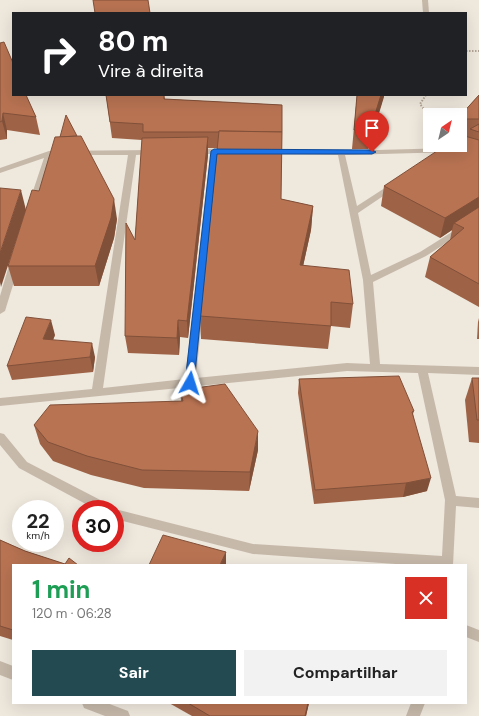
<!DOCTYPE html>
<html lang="pt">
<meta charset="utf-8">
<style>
body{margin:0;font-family:"DM Sans",sans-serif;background:#f2f2f2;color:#222;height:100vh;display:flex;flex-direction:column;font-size:15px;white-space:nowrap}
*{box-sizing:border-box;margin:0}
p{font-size:13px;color:#767676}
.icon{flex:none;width:22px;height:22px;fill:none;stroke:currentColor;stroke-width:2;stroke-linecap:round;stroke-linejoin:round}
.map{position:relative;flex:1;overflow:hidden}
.details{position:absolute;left:12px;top:564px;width:455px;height:140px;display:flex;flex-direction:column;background:#fff;border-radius:0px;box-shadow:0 4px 16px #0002}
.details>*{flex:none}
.guide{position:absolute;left:12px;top:12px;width:455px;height:84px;border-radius:0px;box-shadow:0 4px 16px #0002;background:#202124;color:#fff;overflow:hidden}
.needle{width:26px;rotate:35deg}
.controls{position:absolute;left:423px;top:108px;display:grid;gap:8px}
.controls a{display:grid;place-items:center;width:44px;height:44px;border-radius:0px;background:#fff;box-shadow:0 4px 16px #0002;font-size:20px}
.speed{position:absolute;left:12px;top:500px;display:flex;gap:8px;font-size:20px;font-weight:700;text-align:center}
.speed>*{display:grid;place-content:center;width:52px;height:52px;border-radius:50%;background:#fff;box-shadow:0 4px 16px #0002;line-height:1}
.speed small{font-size:10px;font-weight:400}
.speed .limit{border:6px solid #d22;background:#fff;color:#111}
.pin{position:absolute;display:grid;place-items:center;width:34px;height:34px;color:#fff;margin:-41px -17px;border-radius:50% 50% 50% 0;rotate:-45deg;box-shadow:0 0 4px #0007}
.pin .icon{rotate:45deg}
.me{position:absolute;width:44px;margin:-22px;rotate:6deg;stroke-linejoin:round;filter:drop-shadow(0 0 3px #0008)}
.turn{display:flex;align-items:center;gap:14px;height:84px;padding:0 20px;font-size:18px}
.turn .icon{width:52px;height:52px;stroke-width:2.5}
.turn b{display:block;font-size:28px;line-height:34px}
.round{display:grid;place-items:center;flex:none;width:42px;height:42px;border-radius:0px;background:#f2f2f2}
.head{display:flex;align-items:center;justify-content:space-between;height:68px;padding:0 20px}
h1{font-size:24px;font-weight:700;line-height:30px;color:#1e9e55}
.cta{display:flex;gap:8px;margin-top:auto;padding:8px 20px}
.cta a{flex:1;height:46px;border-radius:0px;background:#234a51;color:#fff;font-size:16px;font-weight:700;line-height:46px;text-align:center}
.cta a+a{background:#f2f2f2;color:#222}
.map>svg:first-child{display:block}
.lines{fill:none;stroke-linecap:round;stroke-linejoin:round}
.path{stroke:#b2a495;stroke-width:2;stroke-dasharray:1.5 1.5;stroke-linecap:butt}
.minor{fill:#c6b9aa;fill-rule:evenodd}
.wall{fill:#9e6347}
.shaded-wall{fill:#815039}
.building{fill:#b87352;stroke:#815039}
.route{fill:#1a73e8;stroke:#114b97}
</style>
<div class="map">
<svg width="479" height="716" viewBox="0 0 479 716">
<rect width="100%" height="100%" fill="#efe8dd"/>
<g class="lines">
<g class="path">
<path d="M466,51H479"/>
<path d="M426,95L420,104L430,117"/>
</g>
<g class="minor">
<path d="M422,0H428L429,13H423Z"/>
<path d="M450,148H453V152L345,155L357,206L391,184H397L398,186L358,213L371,275L420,252L479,215V222L426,256L373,282L380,364L479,367V375L428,373L456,496L479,498V508L456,506L453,565H410L253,554L115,519V509L253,544L442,556L445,500L418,373L347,371L0,406V398L92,389L128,155H52L37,203L33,206L29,203L44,158L0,173V168L49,151L154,150L158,152L154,154L136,155L103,388L185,379L210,154H191V150C199,149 228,147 234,152L230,154H218L196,378L347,363L370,364L363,280L338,155L268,154H265V150L341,151Z"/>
<path d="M15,259L20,262L5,311L0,314V296L10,262Z"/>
<path d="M0,433L4,434L27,462L110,505L112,509H95L19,468L0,445Z"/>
<path d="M466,625L479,630V642L466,637Z"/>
<path d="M0,661L13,666V680L0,675Z"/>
<path d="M82,703H107L128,711L130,716H105L84,708Z"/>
<path d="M411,703H425L420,716H406Z"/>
</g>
</g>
<g class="wall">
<path d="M0,43L36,117L40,135L7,130V139L0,140Z"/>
<path d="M106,95H164L165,99L282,105L281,199L313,206L311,230L303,266L353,304L350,328L331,326L328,349L201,339L200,316L217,148H208V155L188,338L180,337L179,355L128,353L125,336L135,240L142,140L112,138Z"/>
<path d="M357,95H384L368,149H352Z"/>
<path d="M479,95V307L425,277L430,257L450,240L452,230L440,238L381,206L384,186L460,145V116Z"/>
<path d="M117,219L114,238L99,286H14L8,266Z"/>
<path d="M479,318V339H477L478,322Z"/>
<path d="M55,335L53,340L95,357L93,372L12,380L7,366Z"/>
<path d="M472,378H479V443L469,442L465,400Z"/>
<path d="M299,379L414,411L413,414L427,491L403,497L314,504L298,393Z"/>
<path d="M180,390L258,450L249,491L144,488L91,475L53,461L40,444L34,425L181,401Z"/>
<path d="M0,540L25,551L65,564L78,565H13V640L0,636Z"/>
<path d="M169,703H309L306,716H192Z"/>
</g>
<g class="shaded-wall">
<path d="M381,95H384V97L368,149L370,130Z"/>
<path d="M3,113L7,130V139L2,121Z"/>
<path d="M208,137V155L188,338L187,321Z"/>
<path d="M21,190L26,210L1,287L0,282V253Z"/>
<path d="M479,197V211L454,223L452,230L440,238L445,218Z"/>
<path d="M114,199L117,219L114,238L99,286L95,266Z"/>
<path d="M313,206L311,230L298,289L300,265Z"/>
<path d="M51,320L55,335L47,354L43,339Z"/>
<path d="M178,320L180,337L179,355L177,338Z"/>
<path d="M92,343L95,357L93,372L90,357Z"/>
<path d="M258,431V450L249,491L250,472Z"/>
<path d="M431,478L427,491L403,497L406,483Z"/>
<path d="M226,552V565H220Z"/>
<path d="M308,703H309L306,716H305Z"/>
</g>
<g class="building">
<path d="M93,0H148L150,13H95Z"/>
<path d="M4,42L13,63V95H26L36,117L3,113L2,121L0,122V43Z"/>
<path d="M106,95H164V99L282,105V132L219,131V132H143V124L110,122Z"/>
<path d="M357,95H381L370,130H354Z"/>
<path d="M479,95V119H460V116Z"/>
<path d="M66,115L77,136L60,137Z"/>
<path d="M479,124V132L470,129Z"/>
<path d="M219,131L282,132L281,199L313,206L300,265L349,270L353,304L331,302V326L200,316Z"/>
<path d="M461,135L479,140V197L445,218L384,186L446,145H460V136Z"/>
<path d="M81,136L114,199L111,218L95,266H8L32,190L39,191L55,137Z"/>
<path d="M208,137L187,321L178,320L177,338L125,336L126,223L135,240L142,138Z"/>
<path d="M0,188L21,190L0,253Z"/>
<path d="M479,207V284L430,257L464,228L454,223Z"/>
<path d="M26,317L51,320L43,339L92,343L90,357L7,366Z"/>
<path d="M399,376L414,411L412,412L431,478L406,483L315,490L299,379Z"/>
<path d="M472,378H479V420H477Z"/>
<path d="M225,384L258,431L250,472L142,470L87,456L48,442L34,425L50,405L183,401L180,390Z"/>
<path d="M163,535L226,552L220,565H149Z"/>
<path d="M0,540L25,551L65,564L69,558L78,565H13V630L0,626Z"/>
<path d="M188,703H308L305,716H210Z"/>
</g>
<path class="route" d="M214,149L372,150L376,152L372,154H217L194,383L190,386L185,383L211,151Z"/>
</svg>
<div class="controls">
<a><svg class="needle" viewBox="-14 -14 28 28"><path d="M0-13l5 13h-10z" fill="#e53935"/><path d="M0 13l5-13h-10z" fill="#767676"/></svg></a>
</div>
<div class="speed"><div>22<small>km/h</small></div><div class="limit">30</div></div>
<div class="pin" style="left:372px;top:152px;background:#d93025"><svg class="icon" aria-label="arrive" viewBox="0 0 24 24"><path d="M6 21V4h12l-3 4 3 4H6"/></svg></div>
<svg class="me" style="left:190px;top:383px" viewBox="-20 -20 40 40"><path d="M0-17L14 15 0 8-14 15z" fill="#1a73e8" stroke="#fff" stroke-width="4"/></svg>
<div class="guide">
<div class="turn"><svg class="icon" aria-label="right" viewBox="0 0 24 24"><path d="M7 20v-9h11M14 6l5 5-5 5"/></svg><div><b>80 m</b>Vire à direita</div></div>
</div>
<section class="details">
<div class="head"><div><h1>1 min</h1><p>120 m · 06:28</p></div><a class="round" style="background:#d93025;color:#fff"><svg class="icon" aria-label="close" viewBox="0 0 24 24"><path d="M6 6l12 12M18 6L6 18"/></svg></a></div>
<div class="cta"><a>Sair</a><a>Compartilhar</a></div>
</section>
</div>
